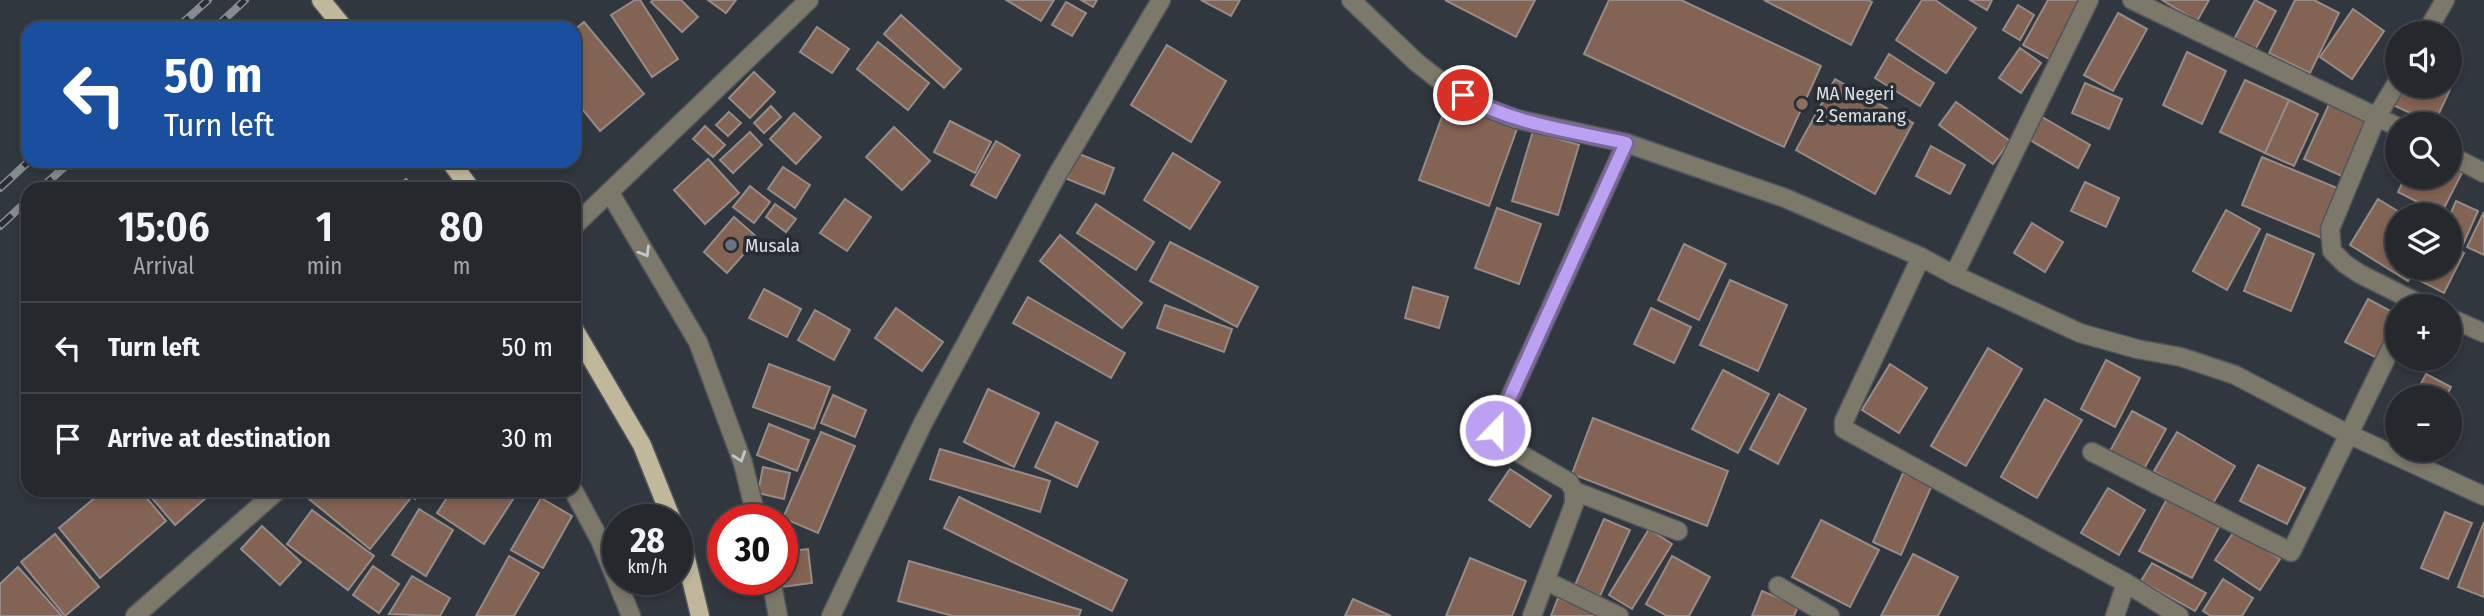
<!DOCTYPE html>
<meta charset="utf-8">
<style>
body{margin:0;font-family:"Fira Sans Condensed",sans-serif;background:#2d3136;color:#f1f3f6;height:100vh;display:flex;flex-direction:column;font-size:26px;white-space:nowrap}
*{box-sizing:border-box;margin:0}
p{font-size:23px;color:#a3a6aa}
.icon{flex:none;width:38px;height:38px;fill:none;stroke:currentColor;stroke-width:2;stroke-linecap:round;stroke-linejoin:round}
.map{position:relative;flex:1;overflow:hidden}
.side{position:absolute;left:21px;top:182px;width:560px;height:315px;display:flex;flex-direction:column;background:#25292e;border-radius:21px;box-shadow:0 4px 10px #0003,0 0 0 2px #42454a}
.side>*{flex:none}
.banner{position:absolute;left:21px;top:21px;width:560px;height:147px;border-radius:21px;box-shadow:0 4px 10px #0003,0 0 0 2px #42454a;background:#1a4fa0;color:#fff;overflow:hidden}
.buttons{position:absolute;left:2385px;top:21px;display:grid;gap:14px}
.buttons a{display:grid;place-items:center;width:77px;height:77px;border-radius:50%;background:#25292e;box-shadow:0 4px 10px #0003,0 0 0 2px #42454a;font-size:35px}
.speed{position:absolute;left:602px;top:504px;display:flex;gap:14px;font-size:35px;font-weight:700;text-align:center}
.speed>*{display:grid;place-content:center;width:91px;height:91px;border-radius:50%;background:#25292e;box-shadow:0 4px 10px #0003,0 0 0 2px #42454a;line-height:1}
.speed small{font-size:18px;font-weight:400}
.speed .limit{border:10px solid #d22;background:#fff;color:#111}
.pin{position:absolute;display:grid;place-items:center;width:60px;height:60px;color:#fff;margin:-30px;border:4px solid #fff;border-radius:50%;box-shadow:0 2px 7px #0007}
.me{position:absolute;width:77px;margin:-38px;rotate:22deg;stroke-linejoin:round;filter:drop-shadow(0 0 5px #0008)}
.turn{display:flex;align-items:center;gap:24px;height:147px;padding:0 28px;font-size:32px}
.turn .icon{width:91px;height:91px;stroke-width:2.5}
.turn b{display:block;font-size:49px;line-height:60px}
.eta{display:flex;justify-content:space-evenly;align-items:center;height:119px;text-align:center}
.eta b{font-size:42px;font-weight:600;line-height:49px}
ul{padding:0;list-style:none}
li{display:flex;align-items:center;gap:21px;height:91px;padding:0 28px;border-top:2px solid #42454a}
li div{flex:1}
li b{display:block;font-size:26px}
li em{font-style:normal}
.map>svg:first-child{display:block}
.building{fill:#836354;stroke:#968b86;stroke-width:2}
.lines{fill:none;stroke-linecap:round;stroke-linejoin:round}
.minor-casing{stroke:#50565c;stroke-width:21}
.major-casing{stroke:#50565c;stroke-width:21}
.minor{stroke:#7c786a;stroke-width:18}
.major{stroke:#c1b89b;stroke-width:18}
.rail-casing{stroke:#868b91;stroke-width:8}
.rail{stroke:#272d34;stroke-width:5;stroke-dasharray:16;stroke-linecap:butt}
.oneway{stroke:#c6c8c7}
.route-casing{stroke:#7a689d;stroke-width:18}
.route{stroke:#bca0f2;stroke-width:12}
.education-dot{fill:#8d6e63;stroke:#272d34;stroke-width:2.5}
.worship-dot{fill:#6b7280;stroke:#272d34;stroke-width:2.5}
.labels{text-anchor:middle;stroke-width:7;stroke-linejoin:round;paint-order:stroke}
.poi-label{font-size:19px;fill:#dee2e6;stroke:#272d34;text-anchor:start}
</style>
<div class="map">
<svg width="2484" height="616" viewBox="0 0 2484 616">
<rect width="100%" height="100%" fill="#31373e"/>
<g class="building">
<path d="M635,0H640L678,59L652,77L611,15Z"/>
<path d="M653,0H681L698,17L682,32L651,2Z"/>
<path d="M708,0H736L726,13Z"/>
<path d="M1006,0H1054L1041,21Z"/>
<path d="M1081,0H1097L1093,7Z"/>
<path d="M1201,0H1240L1231,16Z"/>
<path d="M1445,0H1535L1516,37Z"/>
<path d="M1609,0H1681L1821,66L1784,147L1584,54Z"/>
<path d="M1764,0H1868L1872,2L1851,45Z"/>
<path d="M1922,0H1935L1976,28L1946,73L1896,40Z"/>
<path d="M1970,0H1992L1987,10Z"/>
<path d="M2048,0H2083L2051,60L2023,45Z"/>
<path d="M2162,0H2209L2197,21Z"/>
<path d="M2255,0L2276,11L2254,52L2233,41Z"/>
<path d="M2295,0H2314L2339,13L2310,73L2269,53Z"/>
<path d="M1066,2L1086,13L1072,36L1052,25Z"/>
<path d="M2018,5L2034,15L2020,40L2003,30Z"/>
<path d="M2353,9L2384,31L2352,79L2320,57Z"/>
<path d="M2118,13L2147,29L2113,91L2084,75Z"/>
<path d="M901,15L961,69L944,88L884,34Z"/>
<path d="M584,22L644,94L600,131L574,99V30Z"/>
<path d="M817,27L849,49L832,73L800,52Z"/>
<path d="M878,42L929,83L908,110L857,69Z"/>
<path d="M1167,45L1226,81L1191,142L1131,105Z"/>
<path d="M2020,48L2041,63L2021,93L1999,78Z"/>
<path d="M2187,52L2226,71L2202,124L2163,105Z"/>
<path d="M1889,54L1934,83L1920,106L1875,78Z"/>
<path d="M2450,61L2461,66L2434,124L2393,105L2402,86H2450Z"/>
<path d="M754,72L775,92L750,118L729,98Z"/>
<path d="M1835,79L1913,123L1875,194L1796,150Z"/>
<path d="M2245,80L2289,100L2265,153L2220,132Z"/>
<path d="M2085,83L2122,99L2109,129L2072,113Z"/>
<path d="M1448,100L1518,126L1489,206L1419,180Z"/>
<path d="M2289,100L2318,114L2294,166L2265,153Z"/>
<path d="M1956,102L2010,141L1993,164L1939,125Z"/>
<path d="M2330,102L2371,121L2346,178L2304,159Z"/>
<path d="M771,106L781,117L764,133L754,123Z"/>
<path d="M729,112L741,123L728,136L716,125Z"/>
<path d="M794,113L821,137L796,164L770,139Z"/>
<path d="M2037,114L2090,145L2078,168L2023,136Z"/>
<path d="M950,121L991,142L975,173L934,152Z"/>
<path d="M705,126L725,145L713,157L693,139Z"/>
<path d="M894,127L930,161L902,190L866,157Z"/>
<path d="M1533,131L1579,145L1558,215L1512,201Z"/>
<path d="M750,132L762,145L733,173L720,160Z"/>
<path d="M996,141L1020,155L996,198L971,185Z"/>
<path d="M1931,146L1965,165L1950,194L1916,176Z"/>
<path d="M1077,153L1114,168L1104,194L1067,179Z"/>
<path d="M1173,153L1220,182L1190,229L1144,200Z"/>
<path d="M2262,157L2342,190L2322,238L2242,205Z"/>
<path d="M708,159L739,193L705,224L674,190Z"/>
<path d="M2450,160L2465,167L2441,214L2398,192L2405,177H2450Z"/>
<path d="M783,167L810,185L795,208L768,189Z"/>
<path d="M406,179L415,189H394Z"/>
<path d="M2085,182L2119,198L2106,227L2071,211Z"/>
<path d="M750,186L770,202L754,223L733,207Z"/>
<path d="M845,199L871,217L847,251L820,233Z"/>
<path d="M2378,199L2404,215H2398V268H2416L2408,281L2350,245Z"/>
<path d="M2456,201L2478,211L2461,249L2450,244V215Z"/>
<path d="M775,204L796,219L786,232L766,217Z"/>
<path d="M1096,204L1154,242L1136,270L1077,233Z"/>
<path d="M1497,208L1541,224L1519,284L1475,268Z"/>
<path d="M2226,210L2260,229L2227,290L2193,271Z"/>
<path d="M2484,212V255L2467,247Z"/>
<path d="M734,217L758,238L727,273L704,252Z"/>
<path d="M2032,223L2063,242L2045,272L2014,253Z"/>
<path d="M2267,234L2314,254L2291,311L2244,291Z"/>
<path d="M1060,235L1142,303L1122,328L1040,261Z"/>
<path d="M1170,242L1258,287L1237,327L1150,281Z"/>
<path d="M1684,244L1726,264L1699,320L1658,300Z"/>
<path d="M2450,246L2464,253L2444,293L2415,278L2420,268H2450Z"/>
<path d="M1730,280L1787,305L1758,371L1700,345Z"/>
<path d="M1413,287L1448,297L1439,328L1405,318Z"/>
<path d="M764,289L801,309L787,337L749,318Z"/>
<path d="M1028,297L1125,353L1111,378L1013,323Z"/>
<path d="M2368,299L2398,315V323L2379,359L2345,342Z"/>
<path d="M1165,305L1232,329L1224,352L1157,328Z"/>
<path d="M896,308L943,342L922,371L875,338Z"/>
<path d="M1651,308L1691,327L1674,363L1634,344Z"/>
<path d="M815,310L850,330L834,360L798,340Z"/>
<path d="M1988,348L2022,369L1966,466L1931,446Z"/>
<path d="M2398,353V359H2426L2421,371L2395,360Z"/>
<path d="M2106,360L2140,378L2115,427L2081,409Z"/>
<path d="M769,364L830,387L814,429L753,407Z"/>
<path d="M1890,364L1927,388L1899,433L1862,410Z"/>
<path d="M1723,370L1769,394L1738,453L1692,429Z"/>
<path d="M2426,374L2451,387L2446,397H2414Z"/>
<path d="M988,389L1039,413L1014,467L964,442Z"/>
<path d="M1779,394L1806,409L1778,464L1750,449Z"/>
<path d="M833,395L866,410L855,437L821,423Z"/>
<path d="M2045,399L2082,420L2037,498L2001,477Z"/>
<path d="M2132,411L2166,429L2144,469L2110,451Z"/>
<path d="M1593,418L1728,471L1707,526L1572,474Z"/>
<path d="M1056,422L1098,442L1077,487L1035,467Z"/>
<path d="M769,424L809,440L797,471L757,455Z"/>
<path d="M821,432L855,446L818,533L783,518Z"/>
<path d="M2177,432L2235,466L2212,505L2154,471Z"/>
<path d="M940,449L1050,481L1040,512L930,479Z"/>
<path d="M2258,465L2305,488L2287,524L2240,501Z"/>
<path d="M763,467L790,473L784,499L758,493Z"/>
<path d="M1510,469L1551,496L1530,527L1489,500Z"/>
<path d="M1903,473L1932,485L1901,555L1873,542Z"/>
<path d="M2108,488L2145,510L2119,555L2081,533Z"/>
<path d="M104,490H140L166,521L100,578L59,528Z"/>
<path d="M145,490H215L175,525Z"/>
<path d="M306,490H399L410,499L370,549L303,494Z"/>
<path d="M404,490H422L415,499Z"/>
<path d="M452,490H519L484,544L437,513Z"/>
<path d="M959,497L1127,580L1112,611L944,528Z"/>
<path d="M2168,497L2220,525L2192,578L2139,551Z"/>
<path d="M541,498L572,516L543,568L511,550Z"/>
<path d="M419,509L453,530L426,576L392,555Z"/>
<path d="M312,510L374,556L348,590L287,544Z"/>
<path d="M2445,512L2472,523L2448,579L2421,568Z"/>
<path d="M1604,519L1630,530L1600,596L1575,585Z"/>
<path d="M1821,520L1879,550L1850,607L1792,577Z"/>
<path d="M782,522L790,523L787,547L782,546Z"/>
<path d="M2484,522V597L2458,587Z"/>
<path d="M262,526L301,562L280,585L241,549Z"/>
<path d="M1649,529L1672,544L1632,609L1609,595Z"/>
<path d="M2235,530L2280,559L2260,590L2215,560Z"/>
<path d="M55,534L99,587L65,616L21,562Z"/>
<path d="M808,549L812,583L781,587L782,552Z"/>
<path d="M1913,554L1958,577L1938,616H1881Z"/>
<path d="M509,556L539,573L514,616H476Z"/>
<path d="M1672,556L1710,577L1689,616H1667L1646,604Z"/>
<path d="M1470,558L1526,581L1512,616H1446Z"/>
<path d="M909,561L1081,610L1079,616H953L898,601Z"/>
<path d="M2152,563L2206,593L2195,611L2141,581Z"/>
<path d="M373,566L399,584L379,613L353,595Z"/>
<path d="M18,567L62,616H0V584Z"/>
<path d="M412,576L450,598L440,616L389,614Z"/>
<path d="M2223,579L2253,598L2242,616H2211L2203,611Z"/>
<path d="M1762,591L1798,606L1794,616H1752Z"/>
<path d="M1558,598L1599,615V616H1551Z"/>
<path d="M1353,599L1391,616H1345Z"/>
</g>
<g class="lines">
<g class="minor-casing">
<g id="minor">
<path d="M1351,0L1416,62L1443,83L1482,106L1516,119L1626,143L1785,198L1921,257L1954,275L2080,333L2137,349L2181,357L2235,375L2348,434L2484,496"/>
<path d="M2132,0L2398,127"/>
<path d="M2426,33L2445,0"/>
<path d="M2398,81L2377,116L2330,229L2332,251L2345,264L2360,274L2424,306"/>
<path d="M2450,155L2484,173"/>
<path d="M610,193L698,342L743,463L757,520"/>
<path d="M574,226L809,0"/>
<path d="M1921,257L1844,421V429L2126,583L2179,616"/>
<path d="M1954,275L2089,0"/>
<path d="M2450,318L2484,333"/>
<path d="M2092,452L2291,552L2398,334"/>
<path d="M573,490L600,540L631,616"/>
<path d="M1574,491L1678,531"/>
<path d="M771,579L778,616"/>
<path d="M1546,581L1619,616"/>
<path d="M1778,586L1830,616"/>
<path d="M135,616L278,490"/>
<path d="M831,616L923,423L1057,175L1161,0"/>
<path d="M1532,616L1574,504V491L1569,482L1498,441L1495,430L1626,143"/>
<path d="M2115,616L2126,583"/>
</g>
</g>
<g class="major-casing">
<g id="major">
<path d="M321,0L344,28"/>
<path d="M450,161L471,189"/>
<path d="M574,329L642,445L672,520"/>
<path d="M677,532L683,546L700,616"/>
</g>
</g>
<use href="#minor" class="minor"/>
<use href="#major" class="major"/>
<g class="rail-casing">
<g id="rail">
<path d="M177,28L208,0"/>
<path d="M215,28L245,0"/>
<path d="M0,188L29,161"/>
<path d="M40,189L71,161"/>
<path d="M0,226L28,200"/>
</g>
</g>
<use href="#rail" class="rail"/>
</g>
<defs><path id="oneway-chevron" d="M-2-3.5L2.5 0L-2 3.5" fill="none" stroke-width="1.6" stroke-linecap="round" stroke-linejoin="round" transform="scale(1.75)"/></defs>
<g class="oneway">
<use href="#oneway-chevron" transform="translate(645 252) rotate(59)"/>
<use href="#oneway-chevron" transform="translate(740 457) rotate(71)"/>
</g>
<g class="lines">
<g class="route-casing">
<path id="route" d="M1463,95C1512,124 1571,131 1626,143L1495,430"/>
</g>
<use href="#route" class="route"/>
</g>
<circle class="education-dot" cx="1802" cy="104" r="7"/>
<circle class="worship-dot" cx="731" cy="245" r="7"/>
<g class="labels">
<g class="poi-label">
<text x="1816" y="100">MA Negeri<tspan x="1816" dy="22">2 Semarang</tspan></text>
<text x="745" y="252">Musala</text>
</g>
</g>
</svg>
<div class="buttons">
<a><svg class="icon" aria-label="sound" viewBox="0 0 24 24"><path d="M4 9h4l5-4v14l-5-4H4zM17 9q2 3 0 6"/></svg></a>
<a><svg class="icon" aria-label="search" viewBox="0 0 24 24"><circle cx="10" cy="10" r="6"/><path d="M15 15l6 6"/></svg></a>
<a><svg class="icon" aria-label="layers" viewBox="0 0 24 24"><path d="M12 4l9 5-9 5-9-5zM3 14l9 5 9-5"/></svg></a>
<a>+</a>
<a>−</a>
</div>
<div class="speed"><div>28<small>km/h</small></div><div class="limit">30</div></div>
<div class="pin" style="left:1463px;top:95px;background:#d93025"><svg class="icon" aria-label="arrive" viewBox="0 0 24 24"><path d="M6 21V4h12l-3 4 3 4H6"/></svg></div>
<svg class="me" style="left:1495px;top:430px" viewBox="-20 -20 40 40"><circle r="17" fill="#bca0f2" stroke="#fff" stroke-width="3"/><path d="M0-11L8 9 0 5-8 9z" fill="#fff"/></svg>
<div class="banner">
<div class="turn"><svg class="icon" aria-label="left" viewBox="0 0 24 24"><path d="M17 20v-9H6M10 6l-5 5 5 5"/></svg><div><b>50 m</b>Turn left</div></div>
</div>
<section class="side">
<div class="eta">
<div><b>15:06</b><p>Arrival</p></div>
<div><b>1</b><p>min</p></div>
<div><b>80</b><p>m</p></div>
</div>
<ul>
<li><svg class="icon" aria-label="left" viewBox="0 0 24 24"><path d="M17 20v-9H6M10 6l-5 5 5 5"/></svg><div><b>Turn left</b></div><em>50 m</em></li>
<li><svg class="icon" aria-label="arrive" viewBox="0 0 24 24"><path d="M6 21V4h12l-3 4 3 4H6"/></svg><div><b>Arrive at destination</b></div><em>30 m</em></li>
</ul>
</section>
</div>
